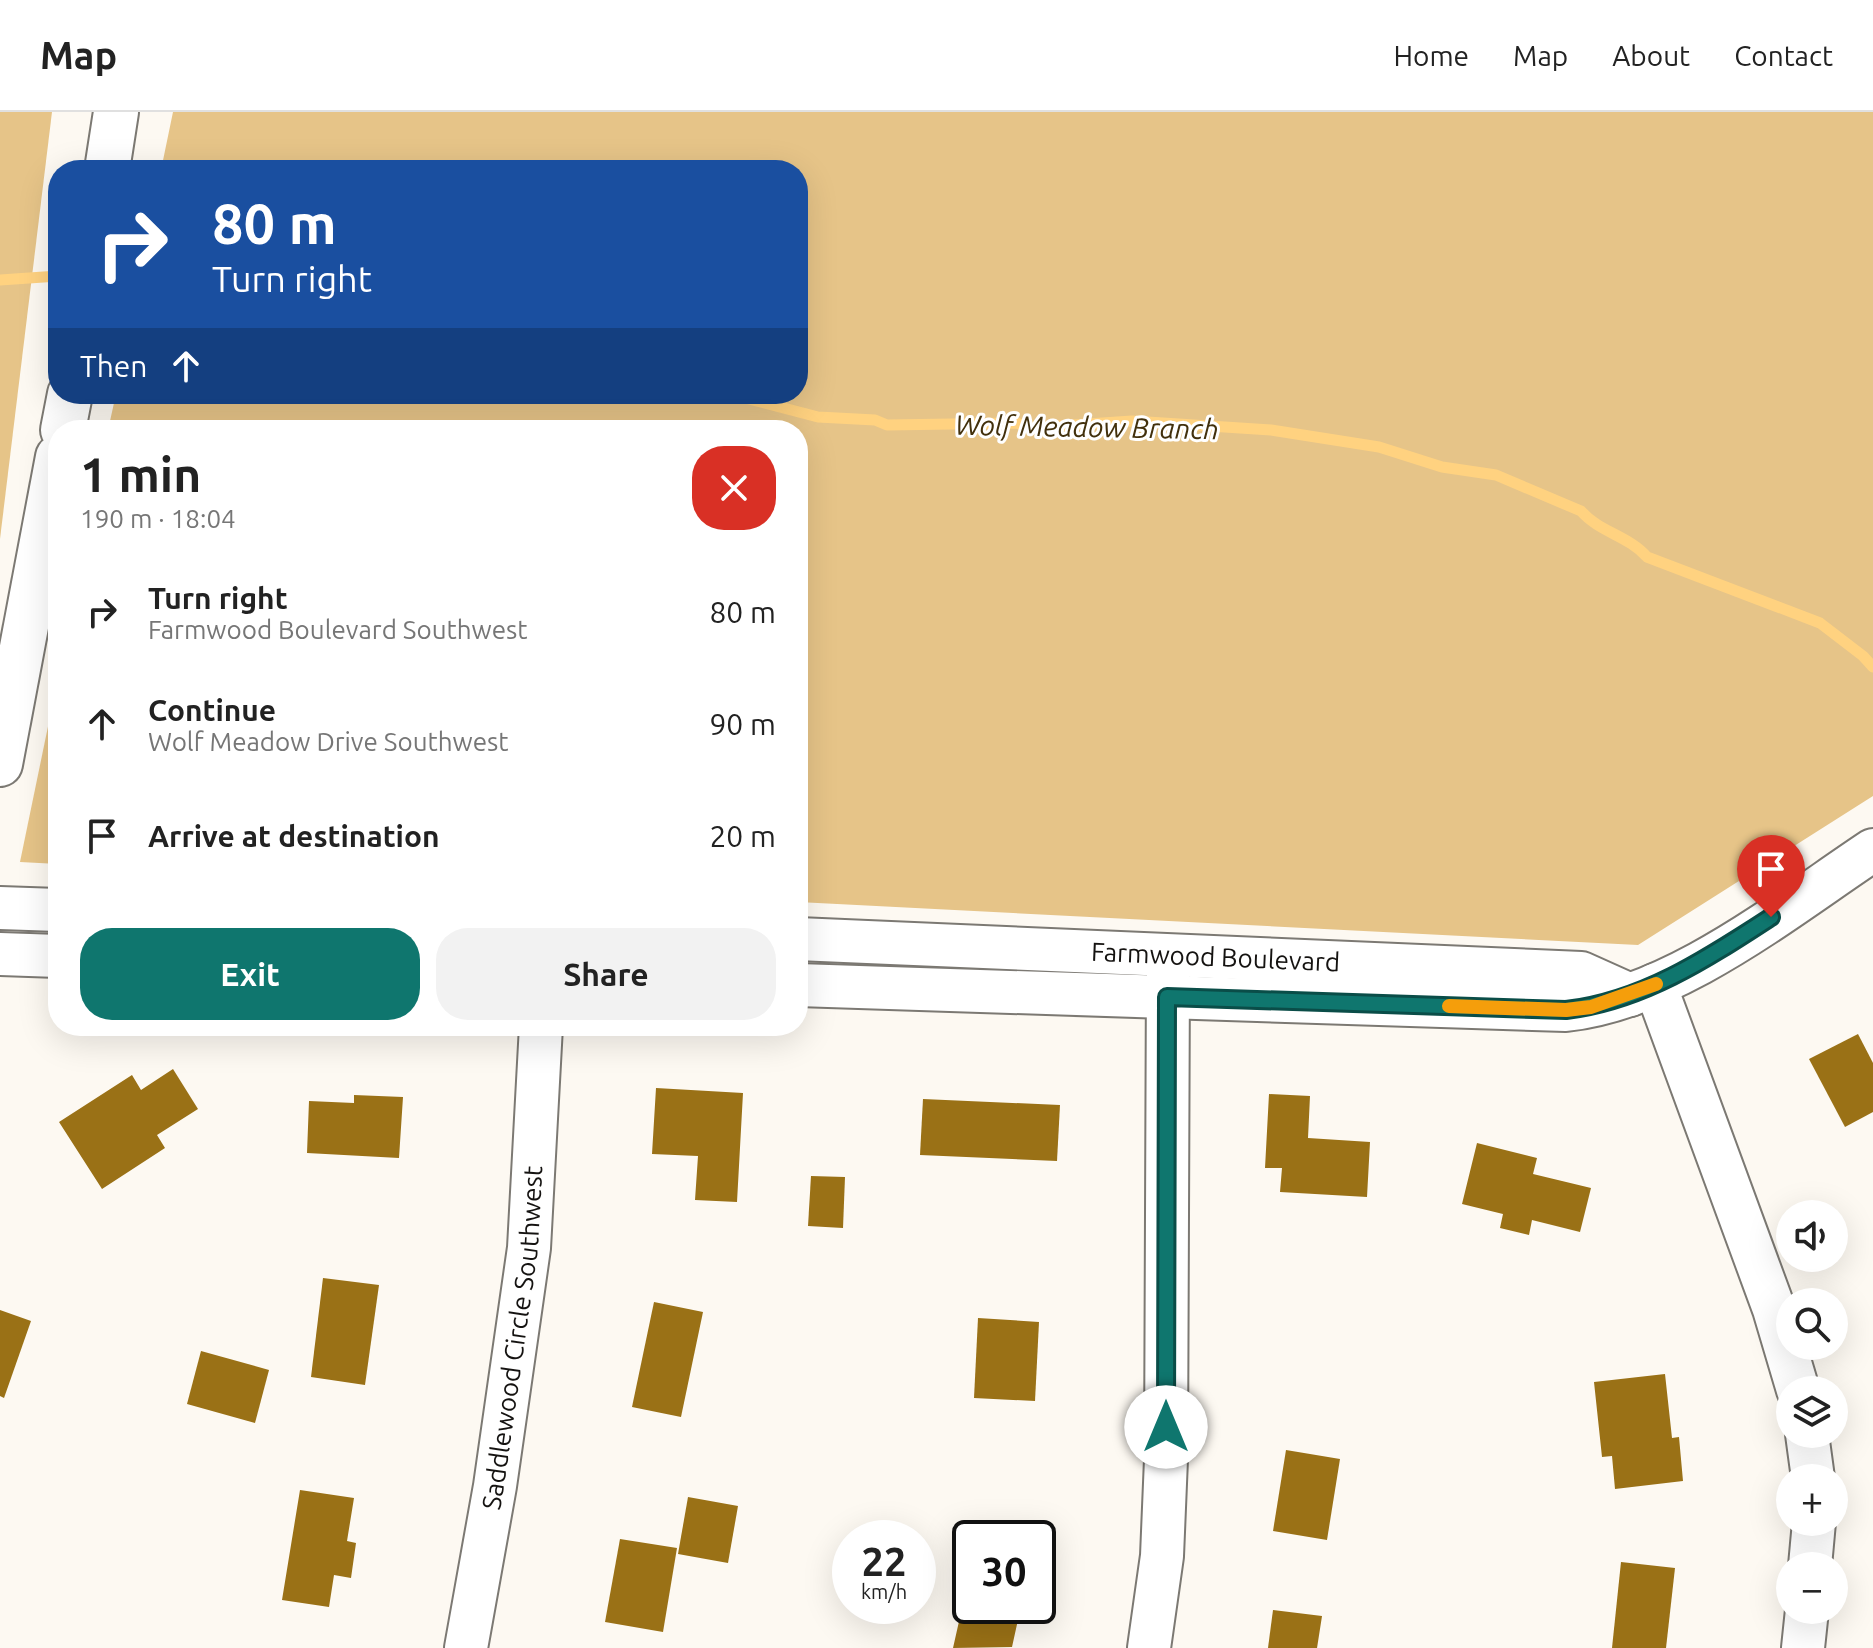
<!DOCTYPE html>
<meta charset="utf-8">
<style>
body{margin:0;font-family:Ubuntu,sans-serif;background:#f2f2f2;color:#222;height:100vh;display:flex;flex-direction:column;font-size:30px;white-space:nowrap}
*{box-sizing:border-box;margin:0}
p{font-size:26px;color:#767676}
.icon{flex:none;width:44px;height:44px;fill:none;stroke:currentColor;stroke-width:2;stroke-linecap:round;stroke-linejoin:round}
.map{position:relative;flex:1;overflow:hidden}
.side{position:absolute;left:48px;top:308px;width:760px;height:616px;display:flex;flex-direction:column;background:#fff;border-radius:32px;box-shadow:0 8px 32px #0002}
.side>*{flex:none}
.banner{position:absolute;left:48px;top:48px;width:760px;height:244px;border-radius:32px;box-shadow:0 8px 32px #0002;background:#1a4fa0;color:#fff;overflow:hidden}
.tools{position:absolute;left:1776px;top:1088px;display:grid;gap:16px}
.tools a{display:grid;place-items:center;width:72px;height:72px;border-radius:50%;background:#fff;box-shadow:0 8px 32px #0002;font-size:40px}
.speed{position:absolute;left:832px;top:1408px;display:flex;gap:16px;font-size:40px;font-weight:700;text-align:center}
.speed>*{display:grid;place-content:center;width:104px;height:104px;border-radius:50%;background:#fff;box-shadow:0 8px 32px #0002;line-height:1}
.speed small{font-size:20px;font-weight:400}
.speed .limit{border:4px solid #111;border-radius:12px;background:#fff;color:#111}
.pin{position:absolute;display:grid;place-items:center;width:68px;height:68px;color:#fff;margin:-82px -34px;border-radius:50% 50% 50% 0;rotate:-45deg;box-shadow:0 0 8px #0007}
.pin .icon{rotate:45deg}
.me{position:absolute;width:88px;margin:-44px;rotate:0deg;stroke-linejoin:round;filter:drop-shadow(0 0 6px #0008)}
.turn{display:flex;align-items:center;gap:28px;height:168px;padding:0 32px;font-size:36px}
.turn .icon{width:104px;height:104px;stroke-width:2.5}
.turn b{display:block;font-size:56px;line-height:68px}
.then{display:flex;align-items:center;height:76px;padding:0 32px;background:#0003;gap:16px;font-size:30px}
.round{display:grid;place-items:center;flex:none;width:84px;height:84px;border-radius:32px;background:#f2f2f2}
.summary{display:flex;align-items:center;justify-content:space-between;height:136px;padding:0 32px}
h1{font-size:48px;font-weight:600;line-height:60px}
.action{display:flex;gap:16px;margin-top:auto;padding:16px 32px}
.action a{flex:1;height:92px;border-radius:32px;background:#0f766e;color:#fff;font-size:32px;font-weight:600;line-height:92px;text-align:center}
.action a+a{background:#f2f2f2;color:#222}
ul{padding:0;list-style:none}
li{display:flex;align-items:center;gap:24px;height:112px;padding:0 32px}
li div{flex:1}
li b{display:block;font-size:30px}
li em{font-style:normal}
header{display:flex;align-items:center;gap:48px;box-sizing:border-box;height:112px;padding:0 40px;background:#fff;border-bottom:2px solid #e0e0e0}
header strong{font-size:38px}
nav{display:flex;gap:44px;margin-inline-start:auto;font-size:28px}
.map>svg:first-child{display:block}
.green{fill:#e6c488}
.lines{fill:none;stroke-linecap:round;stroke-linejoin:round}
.stream{stroke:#ffd280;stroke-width:11}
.building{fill:#9a7116}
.street-casing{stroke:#7c7973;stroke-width:46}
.secondary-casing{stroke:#7c7973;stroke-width:48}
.street{stroke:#fff;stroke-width:42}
.secondary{stroke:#fff;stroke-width:44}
.route-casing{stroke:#0a4d48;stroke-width:20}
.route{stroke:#0f766e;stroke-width:14}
.slow{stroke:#f59e0b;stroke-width:14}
.labels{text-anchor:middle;stroke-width:6;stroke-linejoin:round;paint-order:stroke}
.street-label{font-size:26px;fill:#151311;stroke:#fff}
.water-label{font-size:28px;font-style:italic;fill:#42300c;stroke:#fff}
</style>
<header>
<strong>Map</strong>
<nav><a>Home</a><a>Map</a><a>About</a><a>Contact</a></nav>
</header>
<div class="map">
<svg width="1873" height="1536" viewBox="0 0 1873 1536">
<rect width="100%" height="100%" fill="#fdf9f2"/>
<g class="green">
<path d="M0,0H52L0,427Z"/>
<path d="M173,0H1873V684L1638,833L798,790V318H108L116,282H798V58H161Z"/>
<path d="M58,566V752L20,750Z"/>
</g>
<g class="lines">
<g class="stream">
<path d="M0,168L58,164"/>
<path d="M730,282L818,305L875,308L887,313L1017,311L1029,316L1132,309L1271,318L1379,335L1442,355L1496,363L1581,399C1599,420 1629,424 1647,445L1820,511L1863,544L1873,555"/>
</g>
</g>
<g class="building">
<path d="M1858,922L1873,951V1000L1845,1015L1809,947Z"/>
<path d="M173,957L198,997L157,1023L165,1036L102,1077L59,1010L132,963L141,978Z"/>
<path d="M656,976L743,981L737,1090L695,1088L698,1044L652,1042Z"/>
<path d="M1269,982L1310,984L1308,1026L1370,1030L1367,1085L1280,1080L1282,1056H1265Z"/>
<path d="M354,983L403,985L399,1046L307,1041L309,989L354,991Z"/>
<path d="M923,987L1060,993L1057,1049L920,1043Z"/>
<path d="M1477,1031L1537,1046L1533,1062L1591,1076L1580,1120L1532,1108L1529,1123L1500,1116L1503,1102L1462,1092Z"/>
<path d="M811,1064L845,1065L843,1116L808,1114Z"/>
<path d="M323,1166L379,1173L365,1273L311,1265Z"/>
<path d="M654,1190L703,1200L681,1305L632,1295Z"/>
<path d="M0,1198L31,1209L4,1286L0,1284Z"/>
<path d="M978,1206L1039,1210L1035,1289L974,1286Z"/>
<path d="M201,1239L269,1258L255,1311L187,1292Z"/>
<path d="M1665,1262L1672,1326L1679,1325L1683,1369L1615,1377L1612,1344L1602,1345L1594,1270Z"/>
<path d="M1286,1338L1340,1347L1327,1428L1273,1419Z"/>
<path d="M300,1378L354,1386L347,1429L356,1431L351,1466L334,1463L329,1495L282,1488Z"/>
<path d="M688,1385L738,1394L728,1451L678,1442Z"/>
<path d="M620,1427L677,1436L663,1520L605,1510Z"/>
<path d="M1621,1450L1675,1456L1666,1536H1612Z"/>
<path d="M969,1465L970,1494H1021L1012,1535L953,1536Z"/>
<path d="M1273,1498L1322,1504L1317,1536H1268Z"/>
</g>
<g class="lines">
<g class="street-casing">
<g id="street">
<path d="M0,796L58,798"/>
<path id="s1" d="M798,827L1581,861L1630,883"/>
<path d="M0,842L58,844"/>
<path d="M798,873L1566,898C1675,886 1784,797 1873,738"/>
<path d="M1655,873L1774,1197L1798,1278"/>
<path d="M1807,1322L1813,1366"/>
<path d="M1810,1454L1814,1410"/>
<path id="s2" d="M466,1536L495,1374L529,1136L541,914"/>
<path d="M1149,1536L1162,1444L1166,1347L1168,858"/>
<path d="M1803,1536L1807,1498"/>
</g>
</g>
<g class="secondary-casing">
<g id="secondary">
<path d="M107,58L116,0"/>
<path d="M63,318L70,282"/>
<path d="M0,652L58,345"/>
</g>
</g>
<use href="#street" class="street"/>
<use href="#secondary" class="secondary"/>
</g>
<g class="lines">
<g class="route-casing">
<path id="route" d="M1166,1315L1167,885L1566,898C1643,889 1708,846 1771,805"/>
</g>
<use href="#route" class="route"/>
<path class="slow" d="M1449,894L1566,898L1591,895L1656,872"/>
</g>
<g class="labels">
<g class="street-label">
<text dy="9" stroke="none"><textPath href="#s1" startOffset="418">Farmwood Boulevard</textPath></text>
<text dy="9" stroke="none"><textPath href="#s2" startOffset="314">Saddlewood Circle Southwest</textPath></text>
</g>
<g class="water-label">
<text transform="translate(1087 315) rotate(1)" y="10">Wolf Meadow Branch</text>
</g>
</g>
</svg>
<div class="tools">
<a><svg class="icon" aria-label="sound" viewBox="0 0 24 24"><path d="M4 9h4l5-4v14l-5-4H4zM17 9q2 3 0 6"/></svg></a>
<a><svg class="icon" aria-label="search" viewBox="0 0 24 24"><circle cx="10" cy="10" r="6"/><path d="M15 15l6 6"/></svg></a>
<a><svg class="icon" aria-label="layers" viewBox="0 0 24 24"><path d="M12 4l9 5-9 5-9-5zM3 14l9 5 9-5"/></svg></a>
<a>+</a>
<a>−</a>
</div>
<div class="speed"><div>22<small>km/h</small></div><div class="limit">30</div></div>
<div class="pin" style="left:1771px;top:805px;background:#d93025"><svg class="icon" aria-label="arrive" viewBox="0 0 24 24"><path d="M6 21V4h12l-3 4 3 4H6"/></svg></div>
<svg class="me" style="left:1166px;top:1315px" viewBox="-20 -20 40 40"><circle r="19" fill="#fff"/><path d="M0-13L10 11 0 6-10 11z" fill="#0f766e"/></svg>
<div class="banner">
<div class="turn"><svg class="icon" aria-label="right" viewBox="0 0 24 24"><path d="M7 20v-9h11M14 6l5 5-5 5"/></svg><div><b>80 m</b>Turn right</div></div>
<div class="then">Then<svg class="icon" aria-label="ahead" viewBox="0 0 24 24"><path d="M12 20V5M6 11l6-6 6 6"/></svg></div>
</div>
<section class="side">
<div class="summary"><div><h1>1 min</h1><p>190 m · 18:04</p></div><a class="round" style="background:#d93025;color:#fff"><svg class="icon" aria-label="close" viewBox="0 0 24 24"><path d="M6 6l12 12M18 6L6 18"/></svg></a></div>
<ul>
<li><svg class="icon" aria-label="right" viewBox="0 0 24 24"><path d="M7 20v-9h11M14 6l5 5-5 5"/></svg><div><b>Turn right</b><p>Farmwood Boulevard Southwest</p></div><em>80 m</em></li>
<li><svg class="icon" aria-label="ahead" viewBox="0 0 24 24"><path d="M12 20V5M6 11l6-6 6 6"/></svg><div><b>Continue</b><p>Wolf Meadow Drive Southwest</p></div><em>90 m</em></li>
<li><svg class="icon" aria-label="arrive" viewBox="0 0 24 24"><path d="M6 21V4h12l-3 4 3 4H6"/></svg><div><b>Arrive at destination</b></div><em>20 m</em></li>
</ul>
<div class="action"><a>Exit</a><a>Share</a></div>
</section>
</div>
